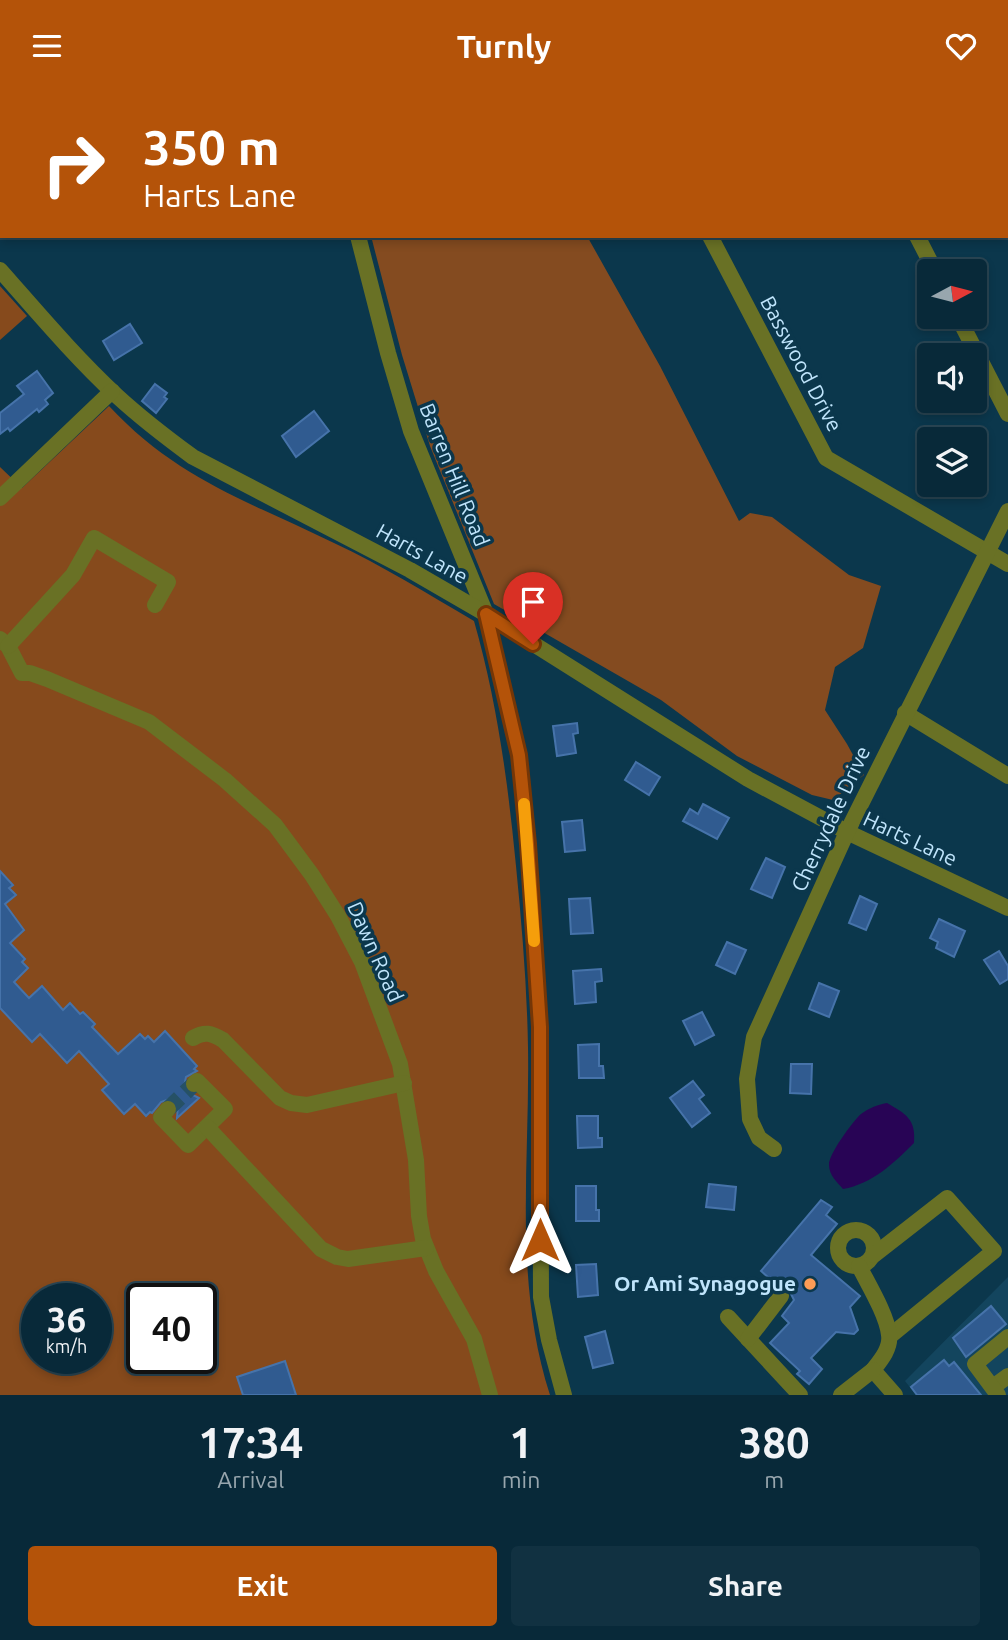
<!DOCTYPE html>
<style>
body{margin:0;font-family:Ubuntu,sans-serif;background:#113141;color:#f1f3f6;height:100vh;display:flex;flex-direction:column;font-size:26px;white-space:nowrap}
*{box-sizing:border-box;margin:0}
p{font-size:23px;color:#98a6ae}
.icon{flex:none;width:38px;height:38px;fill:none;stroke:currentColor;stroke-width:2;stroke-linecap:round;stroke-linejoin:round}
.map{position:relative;height:1304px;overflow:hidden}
.side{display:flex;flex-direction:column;background:#082939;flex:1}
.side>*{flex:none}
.top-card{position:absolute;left:0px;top:0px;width:1008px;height:147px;box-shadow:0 4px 10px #0003,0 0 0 2px #294553;background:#b45309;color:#fff;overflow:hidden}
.needle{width:46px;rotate:83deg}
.buttons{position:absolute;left:917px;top:168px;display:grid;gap:14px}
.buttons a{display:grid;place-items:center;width:70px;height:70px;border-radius:7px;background:#082939;box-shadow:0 4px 10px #0003,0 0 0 2px #294553;font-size:35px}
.speed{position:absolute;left:21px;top:1192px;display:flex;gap:14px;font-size:35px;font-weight:700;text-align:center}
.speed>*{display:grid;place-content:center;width:91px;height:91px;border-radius:50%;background:#082939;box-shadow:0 4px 10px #0003,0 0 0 2px #294553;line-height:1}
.speed small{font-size:18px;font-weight:400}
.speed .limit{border:4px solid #111;border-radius:10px;background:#fff;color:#111}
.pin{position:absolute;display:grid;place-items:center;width:60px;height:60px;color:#fff;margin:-72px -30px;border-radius:50% 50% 50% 0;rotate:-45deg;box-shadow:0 0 7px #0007}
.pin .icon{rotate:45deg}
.me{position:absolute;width:77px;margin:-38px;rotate:0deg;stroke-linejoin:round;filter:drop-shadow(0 0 5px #0008)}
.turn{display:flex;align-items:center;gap:24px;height:147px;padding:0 28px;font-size:32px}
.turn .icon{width:91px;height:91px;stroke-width:2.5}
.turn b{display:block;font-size:49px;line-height:60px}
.eta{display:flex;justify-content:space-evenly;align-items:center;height:119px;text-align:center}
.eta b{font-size:42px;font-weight:700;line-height:49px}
.button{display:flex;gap:14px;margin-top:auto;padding:14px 28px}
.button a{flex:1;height:80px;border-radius:7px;background:#b45309;color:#fff;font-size:28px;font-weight:700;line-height:80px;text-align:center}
.button a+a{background:#113141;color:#f1f3f6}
header{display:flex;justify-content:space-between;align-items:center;height:91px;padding:0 28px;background:#b45309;color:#fff;font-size:32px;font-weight:700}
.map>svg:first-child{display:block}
.built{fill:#13455e}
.green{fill:#864a1c;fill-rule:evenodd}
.forest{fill:#844b20}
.water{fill:#280455}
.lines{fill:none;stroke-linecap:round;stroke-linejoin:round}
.stream{stroke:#280455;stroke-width:3.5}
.building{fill:#305b90;stroke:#4673aa;stroke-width:2}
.minor-tunnel{stroke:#265166;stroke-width:16;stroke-dasharray:16 8;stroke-linecap:butt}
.minor{stroke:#697125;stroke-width:16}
.route-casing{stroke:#753606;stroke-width:18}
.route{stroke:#b45309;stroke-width:12}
.slow{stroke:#f59e0b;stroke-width:12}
.poi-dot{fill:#fd9c56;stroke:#0b374c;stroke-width:2.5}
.labels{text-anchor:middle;stroke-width:7;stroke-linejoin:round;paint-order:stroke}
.street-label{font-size:21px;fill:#c0e5fc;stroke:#0b374c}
.poi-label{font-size:21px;font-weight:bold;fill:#c0e5fc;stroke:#0b374c;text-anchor:end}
</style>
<header><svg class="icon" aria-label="menu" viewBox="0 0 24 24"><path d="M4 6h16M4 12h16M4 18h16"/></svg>Turnly<svg class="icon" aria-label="heart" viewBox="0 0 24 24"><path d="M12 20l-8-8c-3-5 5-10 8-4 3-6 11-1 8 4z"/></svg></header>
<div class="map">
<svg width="1008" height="1304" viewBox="0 0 1008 1304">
<rect width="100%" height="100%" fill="#0b374c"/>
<path class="built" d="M1008,1186V1304H916L905,1290Z"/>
<g class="green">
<path d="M0,195L27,225L0,249Z"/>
<path d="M109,315C177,388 248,410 334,452C383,475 428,503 474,530C497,610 508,692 516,775C522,835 527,896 528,956C530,1074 513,1189 550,1304H0V376L22,397ZM37,1208H96V1267H37ZM142,1208H201V1267H142Z"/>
</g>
<g class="forest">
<path d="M308,0H520L521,2H309Z"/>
<path d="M371,145H587L660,275L739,430L750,422L772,426L849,484L881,495L863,557L835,576L825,619L847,653L864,684L833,709L812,704L737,665L661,609L494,513L430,355L402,264Z"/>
</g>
<path class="water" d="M887,1012C906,1023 916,1028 914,1052C894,1072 872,1093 843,1098C837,1091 829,1084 829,1074C828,1064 853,1030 861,1023C869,1017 877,1014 887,1012Z"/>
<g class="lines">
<path class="stream" d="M514,0L515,2"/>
</g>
<g class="building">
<path d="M130,233L142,252L114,269L103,250Z"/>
<path d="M37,280L53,302L45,309L48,313L39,321L37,318L10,340L8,337L0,343V322L24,303L17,295Z"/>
<path d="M155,293L167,302L164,306L167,308L156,322L142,310Z"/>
<path d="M314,320L329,340L296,366L282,345Z"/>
<path d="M577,632L578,642L573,643L576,662L557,665L553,635Z"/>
<path d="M636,671L660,686L649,704L625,689Z"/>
<path d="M703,713L729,727L717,748L683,730L690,718L698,723Z"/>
<path d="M582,729L585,759L565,761L562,731Z"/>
<path d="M766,767L785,776L772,807L751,798Z"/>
<path d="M0,780L13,794L9,797L16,804L5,813L24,839L10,852L25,868L22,871L28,877L14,891L29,907L42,895L63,919L70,912L80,923L83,921L95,933L92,936L118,963L140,943L145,948L148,945L154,951L165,940L197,975L194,978L197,980L186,986L184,995L187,1001L199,1007L177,1027L178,1014L169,1008L161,1011L152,1022L150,1021L146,1025L135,1013L124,1023L102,999L109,993L79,960L67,972L40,943L32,951L0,917Z"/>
<path d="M860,805L877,813L866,839L849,832Z"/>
<path d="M590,807L593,842L571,843L569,808Z"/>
<path d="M939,828L965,840L954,866L936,857L938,851L930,847Z"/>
<path d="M727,851L746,859L735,883L716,874Z"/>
<path d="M999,860L1008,875V888L1000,893L984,869Z"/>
<path d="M601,878L602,890L595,891L596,911L575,913L573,880Z"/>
<path d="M819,892L839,900L829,926L809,918Z"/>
<path d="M702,921L714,944L695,954L683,930Z"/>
<path d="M599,953V975H603L604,987H579L578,954Z"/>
<path d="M791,973H812L811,1003L790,1002Z"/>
<path d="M693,990L704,1004L699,1008L710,1022L692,1036L670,1007Z"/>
<path d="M577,1025H598V1047H602V1056L578,1057Z"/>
<path d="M709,1093L736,1096L734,1119L706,1116Z"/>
<path d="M576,1095H596V1119H599V1130H576Z"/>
<path d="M821,1109L832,1116L826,1124L837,1133L811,1164L860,1205L850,1216L858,1239L854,1243L836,1241L811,1267L822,1278L809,1293L797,1283L800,1280L770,1252L789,1232L782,1225L794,1209L788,1197L778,1195L761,1180Z"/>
<path d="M596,1173L598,1204L578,1206L576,1174Z"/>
<path d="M991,1215L1006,1233L966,1266L953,1247Z"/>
<path d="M605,1240L613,1272L593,1277L585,1246Z"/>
<path d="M944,1269L949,1275L954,1271L981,1304H917L911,1296Z"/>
<path d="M285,1270L296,1304H243L237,1286Z"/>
</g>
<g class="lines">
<path class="minor-tunnel" d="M168,1018L194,993"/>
<g class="minor">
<path d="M294,0L295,2"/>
<path d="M634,0L635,2"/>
<path d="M843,0L844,2"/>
<path d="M358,145L388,262L411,340L486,523L519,664L528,753L540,936L541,1206L549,1249L564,1304"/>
<path d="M710,145L826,367L1008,473"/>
<path d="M917,145L935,180"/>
<path d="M0,179C38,222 75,266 117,305C141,327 167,347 193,366L410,479L486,523L748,688L847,741L1008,817"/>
<path d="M958,226L1008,323"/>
<path d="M0,407L112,300"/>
<path d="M0,548L8,555L22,582H30L47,588L149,631L225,689L275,734L312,784L338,825L362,871L400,973L416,1069L419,1125L423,1148L436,1180L474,1248L490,1304"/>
<path d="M8,555L73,484L94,447L168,491L155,514"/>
<path d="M905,622L1008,685"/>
<path d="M193,947C205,940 211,942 223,949L280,1007L291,1012L307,1014L404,992"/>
<path d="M168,1018L161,1026L188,1054L225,1018L197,990L194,993"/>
<path d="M207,1036L321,1158L337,1166L348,1168L426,1157"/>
<path d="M774,1058L759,1047L750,1028L747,988L754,946L847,741L1008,420"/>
<circle cx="856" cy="1157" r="18"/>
<path d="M874,1164L947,1107L994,1160L890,1245"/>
<path d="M859,1175C868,1193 887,1224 889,1244C891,1257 881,1269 873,1279L895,1304"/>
<path d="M728,1226L800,1304"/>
<path d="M748,1248L781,1205"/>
<path d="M993,1296L1008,1285"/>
<path d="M841,1304L873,1279"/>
<path d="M998,1304L975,1273L1008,1246"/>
</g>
</g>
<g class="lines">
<g class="route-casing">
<path id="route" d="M533,553L486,523L519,664L528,753L540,936V1149"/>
</g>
<use href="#route" class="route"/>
<path class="slow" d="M524,713L534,850"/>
</g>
<circle class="poi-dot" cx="810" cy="1193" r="7"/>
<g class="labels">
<g class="street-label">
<text transform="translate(801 273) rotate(62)" y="7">Basswood Drive</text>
<text transform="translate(454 384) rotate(68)" y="7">Barren Hill Road</text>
<text transform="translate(422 463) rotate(29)" y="7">Harts Lane</text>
<text transform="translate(831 728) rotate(-65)" y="7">Cherrydale Drive</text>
<text transform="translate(910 748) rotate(25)" y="7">Harts Lane</text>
<text transform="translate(375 861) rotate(66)" y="7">Dawn Road</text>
</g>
<g class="poi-label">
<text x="796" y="1200">Or Ami Synagogue</text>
</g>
</g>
</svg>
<div class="buttons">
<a><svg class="needle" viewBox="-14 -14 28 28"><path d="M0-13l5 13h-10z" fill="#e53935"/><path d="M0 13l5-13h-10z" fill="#98a6ae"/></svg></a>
<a><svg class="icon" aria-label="sound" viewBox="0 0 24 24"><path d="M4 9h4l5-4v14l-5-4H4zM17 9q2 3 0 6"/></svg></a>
<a><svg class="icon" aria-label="layers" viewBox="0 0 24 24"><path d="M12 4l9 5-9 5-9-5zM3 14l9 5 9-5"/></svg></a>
</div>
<div class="speed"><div>36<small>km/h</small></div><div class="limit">40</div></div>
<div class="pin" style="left:533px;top:553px;background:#d93025"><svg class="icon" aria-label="arrive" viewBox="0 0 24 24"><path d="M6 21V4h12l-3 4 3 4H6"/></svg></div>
<svg class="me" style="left:540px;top:1149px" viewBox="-20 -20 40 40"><path d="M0-17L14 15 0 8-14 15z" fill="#b45309" stroke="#fff" stroke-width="4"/></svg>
<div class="top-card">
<div class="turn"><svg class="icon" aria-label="right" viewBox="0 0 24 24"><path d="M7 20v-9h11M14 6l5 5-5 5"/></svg><div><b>350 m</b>Harts Lane</div></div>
</div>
</div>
<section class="side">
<div class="eta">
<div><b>17:34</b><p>Arrival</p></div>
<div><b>1</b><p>min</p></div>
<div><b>380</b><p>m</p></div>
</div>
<div class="button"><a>Exit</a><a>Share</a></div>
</section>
